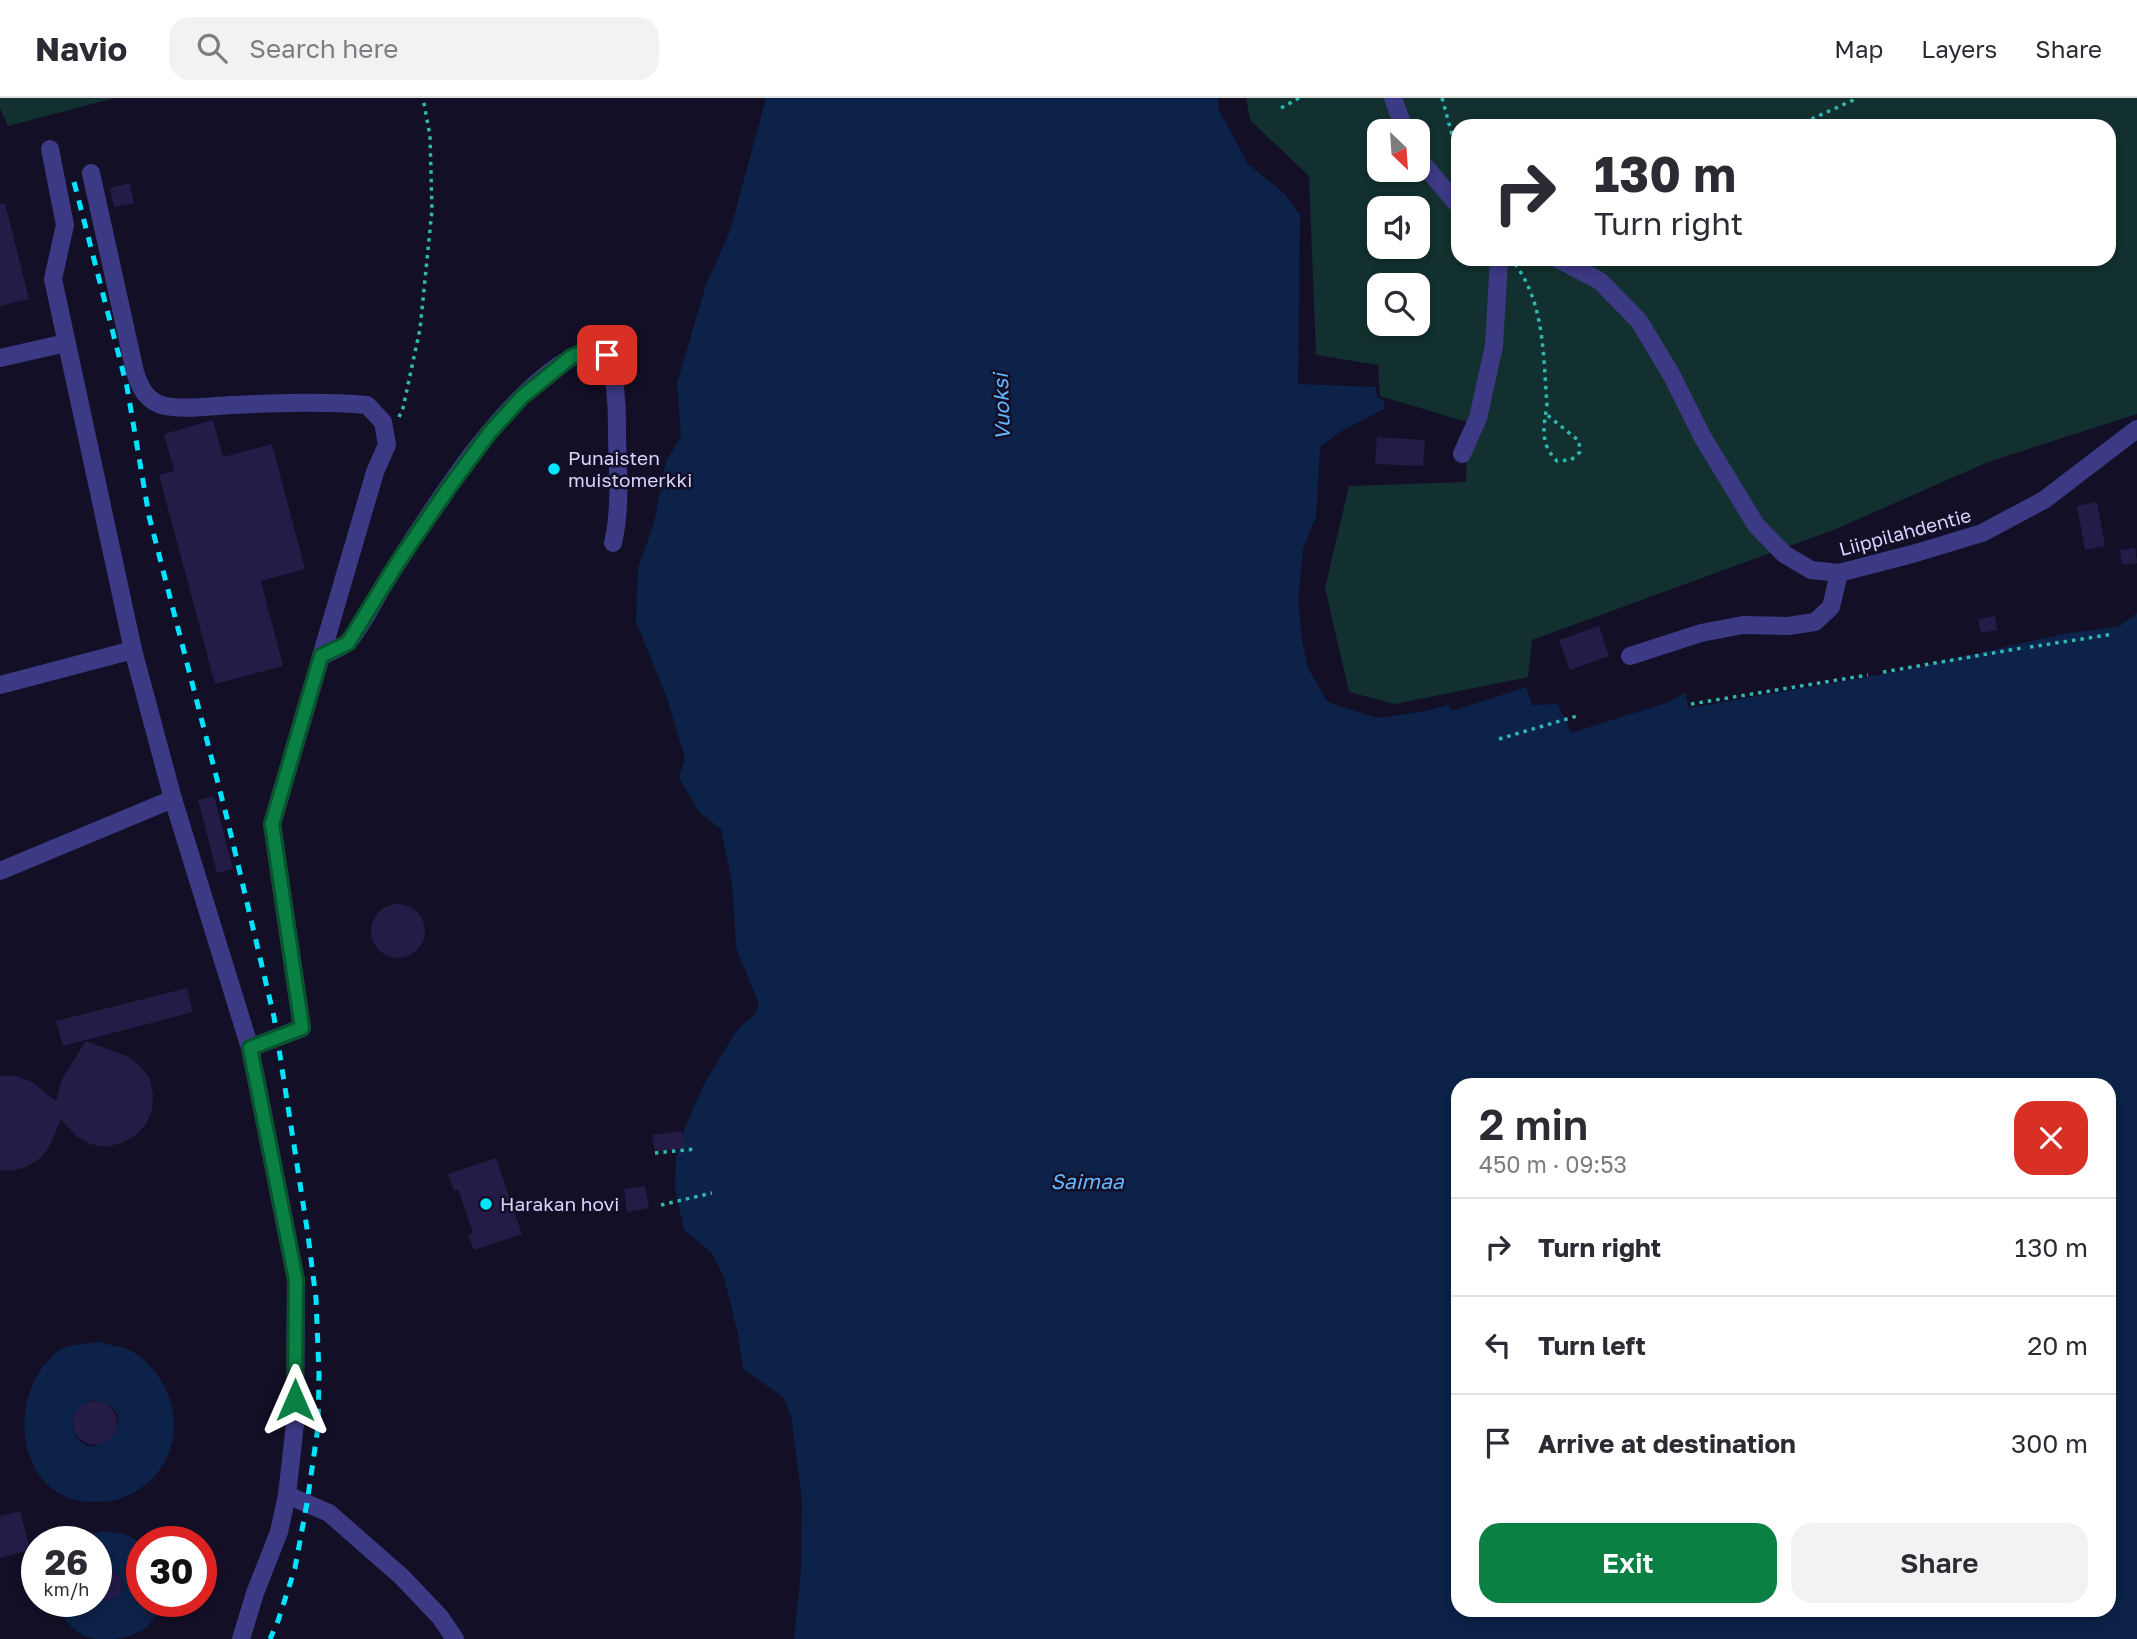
<!DOCTYPE html>
<meta charset="utf-8">
<style>
body{margin:0;font-family:"Golos Text",sans-serif;background:#f2f2f3;color:#2b2b33;height:100vh;display:flex;flex-direction:column;font-size:26px;white-space:nowrap}
*{box-sizing:border-box;margin:0}
p{font-size:23px;color:#7c7c81}
.icon{flex:none;width:38px;height:38px;fill:none;stroke:currentColor;stroke-width:2;stroke-linecap:round;stroke-linejoin:round}
.map{position:relative;flex:1;overflow:hidden}
.sheet{position:absolute;left:1451px;top:980px;width:665px;height:539px;display:flex;flex-direction:column;background:#fff;border-radius:21px;box-shadow:0 4px 10px #0003}
.sheet>*{flex:none}
.guide{position:absolute;left:1451px;top:21px;width:665px;height:147px;border-radius:21px;box-shadow:0 4px 10px #0003;background:#fff;color:#2b2b33;overflow:hidden}
.needle{width:46px;rotate:155deg}
.fabs{position:absolute;left:1367px;top:21px;display:grid;gap:14px}
.fabs a{display:grid;place-items:center;width:63px;height:63px;border-radius:14px;background:#fff;box-shadow:0 4px 10px #0003;font-size:35px}
.speed{position:absolute;left:21px;top:1428px;display:flex;gap:14px;font-size:35px;font-weight:700;text-align:center}
.speed>*{display:grid;place-content:center;width:91px;height:91px;border-radius:50%;background:#fff;box-shadow:0 4px 10px #0003;line-height:1}
.speed small{font-size:18px;font-weight:400}
.speed .limit{border:10px solid #d22;background:#fff;color:#111}
.pin{position:absolute;display:grid;place-items:center;width:60px;height:60px;color:#fff;margin:-30px;border-radius:14px;box-shadow:0 4px 10px #0006}
.me{position:absolute;width:77px;margin:-38px;rotate:0deg;stroke-linejoin:round;filter:drop-shadow(0 0 5px #0008)}
.turn{display:flex;align-items:center;gap:24px;height:147px;padding:0 28px;font-size:32px}
.turn .icon{width:91px;height:91px;stroke-width:2.5}
.turn b{display:block;font-size:49px;line-height:60px}
.round{display:grid;place-items:center;flex:none;width:74px;height:74px;border-radius:21px;background:#f2f2f3}
.summary{display:flex;align-items:center;justify-content:space-between;height:119px;padding:0 28px}
h1{font-size:42px;font-weight:600;line-height:52px}
.button{display:flex;gap:14px;margin-top:auto;padding:14px 28px}
.button a{flex:1;height:80px;border-radius:21px;background:#0b8043;color:#fff;font-size:28px;font-weight:600;line-height:80px;text-align:center}
.button a+a{background:#f2f2f3;color:#2b2b33}
ul{padding:0;list-style:none}
li{display:flex;align-items:center;gap:21px;height:98px;padding:0 28px;border-top:2px solid #e1e1e2}
li div{flex:1}
li b{display:block;font-size:26px}
li em{font-style:normal}
header{display:flex;align-items:center;gap:42px;box-sizing:border-box;height:98px;padding:0 35px;background:#fff;border-bottom:2px solid #e1e1e2}
header strong{font-size:33px}
nav{display:flex;gap:38px;margin-inline-start:auto;font-size:24px}
.search{width:490px;height:63px;background:#f2f2f3;display:flex;align-items:center;gap:18px;box-sizing:border-box;padding:0 24px;border-radius:21px;color:#7c7c81;font-size:26px}
.map>svg:first-child{display:block}
.green{fill:#12302f;fill-rule:evenodd}
.water{fill:#0c2248;fill-rule:evenodd}
.building{fill:#241b47}
.lines{fill:none;stroke-linecap:round;stroke-linejoin:round}
.path{stroke:#2fb8b0;stroke-width:3.5;stroke-dasharray:3.5 5;stroke-linecap:butt}
.minor{stroke:#3d3a85;stroke-width:18}
.rail{stroke:#00e5ff;stroke-width:5;stroke-dasharray:10 9;stroke-linecap:butt}
.route-casing{stroke:#07532c;stroke-width:18}
.route{stroke:#0b8043;stroke-width:12}
.poi-dot{fill:#00e5ff;stroke:#130f26;stroke-width:2.5}
.labels{text-anchor:middle;stroke-width:5;stroke-linejoin:round;paint-order:stroke}
.poi-label{font-size:19px;fill:#d9d4ff;stroke:#130f26;text-anchor:start}
.street-label{font-size:19px;fill:#d9d4ff;stroke:#130f26}
.water-label{font-size:21px;font-style:italic;fill:#62b6ff;stroke:#130f26}
</style>
<header>
<strong>Navio</strong>
<div class="search"><svg class="icon" aria-label="search" viewBox="0 0 24 24"><circle cx="10" cy="10" r="6"/><path d="M15 15l6 6"/></svg>Search here</div>
<nav><a>Map</a><a>Layers</a><a>Share</a></nav>
</header>
<div class="map">
<svg width="2137" height="1541" viewBox="0 0 2137 1541">
<rect width="100%" height="100%" fill="#130f26"/>
<g class="green">
<path d="M0,0H115L8,28L0,10Z"/>
<path d="M1246,0H2137V316L1988,364L1836,431L1532,542L1528,579L1395,606L1349,594L1325,490L1349,388L1466,384L1467,324L1380,298L1378,267L1316,257L1309,78L1250,22ZM1458,28H2109V161H1458ZM1379,33H1418V72H1379ZM1379,110H1418V149H1379ZM1379,187H1418V226H1379Z"/>
</g>
<g class="water">
<path d="M766,0H1218V10L1248,66L1285,96L1300,117L1298,286L1376,289L1377,299L1384,302V311L1338,335L1320,349L1316,419L1303,450L1298,503L1302,543L1308,570L1327,603L1336,607L1378,620L1426,613L1448,607L1452,613L1526,589L1532,607L1558,606L1571,635L1666,605L1685,595L1689,610L1895,574L2063,536L2120,528L2137,515V1541H794L801,1473L802,1402L791,1317L783,1299L743,1271L738,1236L724,1179L711,1154L684,1132L675,1091L676,1058L684,1032L704,986L737,932L755,916L759,906L736,850L732,784L721,731L699,714L679,680L685,660L667,600L636,524L638,470L654,425L666,363L681,339L677,285L706,187L730,133ZM1458,987H2109V1512H1458Z"/>
<path d="M98,1244C109,1247 124,1248 133,1254C171,1278 188,1331 161,1370C149,1387 130,1400 109,1403C15,1417 0,1294 61,1251C71,1246 87,1246 98,1244ZM94,1302C155,1313 83,1384 72,1325C75,1312 81,1306 94,1302Z"/>
<path d="M105,1433L125,1436L142,1445V1503H161C154,1532 133,1541 106,1541C96,1541 87,1541 79,1535C67,1527 62,1517 55,1504L96,1503V1498L108,1503L120,1497C128,1478 114,1466 96,1477V1444H78L86,1438Z"/>
</g>
<g class="building">
<path d="M130,85L134,105L114,109L110,90Z"/>
<path d="M5,105L29,201L0,208V106Z"/>
<path d="M213,322L223,359L272,346L305,471L261,483L283,568L215,586L159,377L174,373L164,336Z"/>
<path d="M1377,339L1425,342L1423,368L1375,366Z"/>
<path d="M2097,404L2105,448L2085,452L2077,408Z"/>
<path d="M2135,450L2137,465L2122,467L2120,452Z"/>
<path d="M1995,518L1997,532L1981,535L1978,521Z"/>
<path d="M1599,528L1609,558L1570,572L1559,542Z"/>
<path d="M214,698L233,771L217,775L198,702Z"/>
<circle cx="398" cy="833" r="27"/>
<path d="M187,890L193,914L63,948L56,923Z"/>
<path d="M86,943L129,959L141,969L150,981L153,997L152,1012L146,1026L135,1038L121,1045L106,1049L90,1046L76,1038L61,1022L48,1051L38,1062L24,1070L8,1073L0,1072V978H17L32,984L56,1003L62,981Z"/>
<path d="M682,1033L684,1050L655,1054L652,1037Z"/>
<path d="M496,1060L522,1136L474,1152L468,1137L473,1135L458,1091L454,1093L448,1076Z"/>
<path d="M645,1088L649,1110L627,1114L624,1091Z"/>
<circle cx="95" cy="1325" r="22"/>
<path d="M20,1413L30,1452L0,1460V1418Z"/>
<path d="M104,1472L114,1474L120,1478L122,1484L120,1497L108,1503L96,1498V1475Z"/>
</g>
<g class="lines">
<g class="path">
<path d="M1442,0L1454,44L1458,46"/>
<path d="M1281,10L1299,0"/>
<path d="M1796,28L1858,0"/>
<path d="M1515,166C1545,206 1543,258 1547,306C1544,329 1539,345 1557,363L1571,362L1580,354L1579,343L1546,316"/>
<path d="M399,319L403,310L420,231L432,112L430,38L423,0"/>
<path d="M2030,549L2114,536"/>
<path d="M1883,574L2022,550"/>
<path d="M1691,606L1868,577"/>
<path d="M1499,641L1577,618"/>
<path d="M655,1055L696,1051"/>
<path d="M661,1107L712,1095"/>
</g>
<g class="minor">
<path d="M1393,0L1405,33"/>
<path d="M1418,60L1458,107"/>
<path d="M91,75L135,274C140,290 147,304 165,308C186,312 210,308 231,307C277,305 321,303 367,307L383,324L387,347L375,374L272,726L302,930L250,950"/>
<path d="M1558,161L1600,183L1639,223L1671,276L1703,340L1756,427L1784,456L1811,472L1839,475L1916,455L1982,435L2044,402L2137,331"/>
<path d="M0,260L66,245"/>
<path d="M1462,356L1478,320L1494,248L1499,161"/>
<path d="M321,558C330,554 343,550 349,543C361,530 375,501 385,485C429,416 508,286 583,254C603,245 610,258 613,276C617,298 617,318 617,340C618,376 621,410 613,445"/>
<path d="M1630,558L1701,535L1743,527L1788,528L1815,524L1831,509L1839,475"/>
<path d="M0,587L133,552"/>
<path d="M173,701L250,950L296,1182L295,1326L287,1397L279,1434L255,1495L241,1541"/>
<path d="M0,773L173,701L133,552L53,181L65,127L50,51"/>
<path d="M287,1397L329,1415L402,1479L440,1519L455,1541"/>
</g>
<path class="rail" d="M74,84L127,289L149,418L227,720L274,919L308,1137L316,1201L319,1275L318,1329L307,1405L295,1470L278,1523L270,1541"/>
</g>
<g class="lines">
<g class="route-casing">
<path id="route" d="M295,1302L296,1182L250,950L302,930L272,726L321,558L348,545L398,464L450,388L490,334L522,299L571,259L593,250L600,251L607,257"/>
</g>
<use href="#route" class="route"/>
</g>
<g class="poi-dot">
<circle cx="554" cy="371" r="7"/>
<circle cx="486" cy="1106" r="7"/>
</g>
<g class="labels">
<g class="poi-label">
<text x="568" y="367">Punaisten<tspan x="568" dy="22">muistomerkki</tspan></text>
<text x="500" y="1113">Harakan hovi</text>
</g>
<g class="street-label">
<text transform="translate(1905 434) rotate(-15)" y="7">Liippilahdentie</text>
</g>
<g class="water-label">
<text transform="translate(1002 309) rotate(-92)" y="7">Vuoksi</text>
<text x="1087" y="1091">Saimaa</text>
</g>
</g>
</svg>
<div class="fabs">
<a><svg class="needle" viewBox="-14 -14 28 28"><path d="M0-13l5 13h-10z" fill="#e53935"/><path d="M0 13l5-13h-10z" fill="#7c7c81"/></svg></a>
<a><svg class="icon" aria-label="sound" viewBox="0 0 24 24"><path d="M4 9h4l5-4v14l-5-4H4zM17 9q2 3 0 6"/></svg></a>
<a><svg class="icon" aria-label="search" viewBox="0 0 24 24"><circle cx="10" cy="10" r="6"/><path d="M15 15l6 6"/></svg></a>
</div>
<div class="speed"><div>26<small>km/h</small></div><div class="limit">30</div></div>
<div class="pin" style="left:607px;top:257px;background:#d93025"><svg class="icon" aria-label="arrive" viewBox="0 0 24 24"><path d="M6 21V4h12l-3 4 3 4H6"/></svg></div>
<svg class="me" style="left:295px;top:1302px" viewBox="-20 -20 40 40"><path d="M0-17L14 15 0 8-14 15z" fill="#0b8043" stroke="#fff" stroke-width="4"/></svg>
<div class="guide">
<div class="turn"><svg class="icon" aria-label="right" viewBox="0 0 24 24"><path d="M7 20v-9h11M14 6l5 5-5 5"/></svg><div><b>130 m</b>Turn right</div></div>
</div>
<section class="sheet">
<div class="summary"><div><h1>2 min</h1><p>450 m · 09:53</p></div><a class="round" style="background:#d93025;color:#fff"><svg class="icon" aria-label="close" viewBox="0 0 24 24"><path d="M6 6l12 12M18 6L6 18"/></svg></a></div>
<ul>
<li><svg class="icon" aria-label="right" viewBox="0 0 24 24"><path d="M7 20v-9h11M14 6l5 5-5 5"/></svg><div><b>Turn right</b></div><em>130 m</em></li>
<li><svg class="icon" aria-label="left" viewBox="0 0 24 24"><path d="M17 20v-9H6M10 6l-5 5 5 5"/></svg><div><b>Turn left</b></div><em>20 m</em></li>
<li><svg class="icon" aria-label="arrive" viewBox="0 0 24 24"><path d="M6 21V4h12l-3 4 3 4H6"/></svg><div><b>Arrive at destination</b></div><em>300 m</em></li>
</ul>
<div class="button"><a>Exit</a><a>Share</a></div>
</section>
</div>
